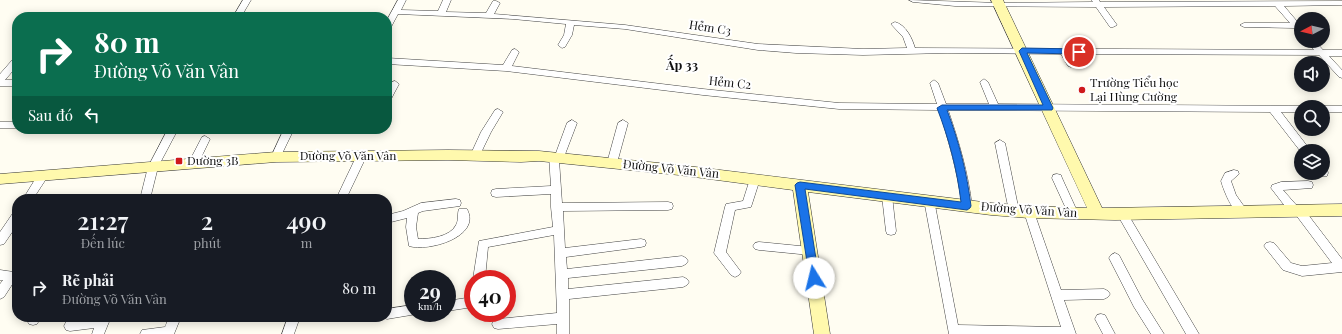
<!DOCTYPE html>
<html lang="vi">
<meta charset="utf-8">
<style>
body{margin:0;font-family:"Playfair Display",serif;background:#20242c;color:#f1f3f6;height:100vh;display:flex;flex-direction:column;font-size:15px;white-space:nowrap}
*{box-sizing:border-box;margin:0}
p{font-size:13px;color:#9ea1a6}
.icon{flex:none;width:22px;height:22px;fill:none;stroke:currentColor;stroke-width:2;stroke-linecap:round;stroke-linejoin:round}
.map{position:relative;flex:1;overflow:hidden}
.sheet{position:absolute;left:12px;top:194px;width:380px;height:128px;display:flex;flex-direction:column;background:#171b24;border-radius:16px;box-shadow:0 2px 10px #0003}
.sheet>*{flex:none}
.guide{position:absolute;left:12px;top:12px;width:380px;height:122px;border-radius:16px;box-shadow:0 2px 10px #0003;background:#0b6e4f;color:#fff;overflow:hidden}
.needle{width:26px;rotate:263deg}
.buttons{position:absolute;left:1294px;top:12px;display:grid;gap:8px}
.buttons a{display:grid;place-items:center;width:36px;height:36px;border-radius:50%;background:#171b24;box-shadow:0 2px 10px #0003;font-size:20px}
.speed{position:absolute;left:404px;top:270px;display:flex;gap:8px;font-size:20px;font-weight:700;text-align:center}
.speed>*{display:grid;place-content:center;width:52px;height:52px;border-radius:50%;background:#171b24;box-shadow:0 2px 10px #0003;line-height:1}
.speed small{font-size:10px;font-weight:400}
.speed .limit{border:6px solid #d22;background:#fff;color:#111}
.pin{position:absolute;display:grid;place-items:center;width:34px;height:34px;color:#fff;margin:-17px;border:2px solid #fff;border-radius:50%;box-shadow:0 1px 4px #0007}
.me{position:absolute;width:44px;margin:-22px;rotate:351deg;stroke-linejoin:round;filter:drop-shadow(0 0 3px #0008)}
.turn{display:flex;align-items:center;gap:14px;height:84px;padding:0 16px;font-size:18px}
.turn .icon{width:52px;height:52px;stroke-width:2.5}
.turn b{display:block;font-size:28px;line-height:34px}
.then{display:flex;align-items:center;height:38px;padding:0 16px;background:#0003;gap:8px;font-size:15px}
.eta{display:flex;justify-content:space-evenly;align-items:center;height:68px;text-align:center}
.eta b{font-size:24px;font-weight:600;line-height:28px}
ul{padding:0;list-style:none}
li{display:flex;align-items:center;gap:12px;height:52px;padding:0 16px}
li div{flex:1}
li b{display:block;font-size:15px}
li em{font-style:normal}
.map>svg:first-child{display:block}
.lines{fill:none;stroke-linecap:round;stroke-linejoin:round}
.street-casing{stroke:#434343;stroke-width:1}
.secondary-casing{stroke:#323232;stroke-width:1}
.street{fill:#fff;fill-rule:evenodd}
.secondary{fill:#fff9ad;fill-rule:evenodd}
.route{fill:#1a73e8;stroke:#114b97}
.poi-dot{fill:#cf191b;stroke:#fff;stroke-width:1.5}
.labels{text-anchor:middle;stroke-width:4;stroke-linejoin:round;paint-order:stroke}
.street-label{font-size:12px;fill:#101010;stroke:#fff}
.poi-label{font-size:12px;fill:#101010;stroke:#fff;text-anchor:start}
.neighbourhood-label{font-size:13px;font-weight:bold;fill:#101010;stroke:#fff}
</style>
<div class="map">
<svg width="1342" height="334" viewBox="0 0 1342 334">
<rect width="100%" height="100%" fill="#fffdf2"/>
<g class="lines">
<g class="street-casing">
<g id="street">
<path d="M243,0H251L241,17H233Z"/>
<path d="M398,0H406L401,10L438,11L443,0H451L446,12L486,13L493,1H496L500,3L494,14L625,25L758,44L863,49L907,48L903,37L891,24L895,22C906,25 912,38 915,48L1314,50L1306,41H1315L1323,50H1342V56H1329L1342,70V78L1339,77L1319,55L1069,54L1075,64L1071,67L1068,66L1061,54L947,53L863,55L796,53L758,50L625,29L574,25L572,35L565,47L562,48L558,45L564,35L566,24L513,19L398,14L390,29H387V20Z"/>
<path d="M909,0L1000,3L1093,2L1091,0H1099L1100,2L1342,1V5L1284,6L1301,26V31H1299L1294,28L1244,27L1240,25L1244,23H1290L1275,6L1104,7L1117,25L1113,27H1110L1096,7L955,6L913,2Z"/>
<path d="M515,49L519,52L512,66L703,89L839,103L937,104L930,83L934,80L938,83L946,104H989L980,82L984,79L988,82L998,104L1301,106L1304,107H1301V112H1281L1311,151L1301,152L1270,112L948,110C959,142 968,173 972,206L971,209H963L962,206C958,173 949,142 939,110L839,109L703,95L506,71L387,64V58L503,65L512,50Z"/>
<path d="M17,57V66L5,80H17V86H0V74L14,58Z"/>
<path d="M395,81L399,84L390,101L387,102V91L392,82Z"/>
<path d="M1323,106H1342V112H1323V107H1320Z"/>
<path d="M498,109L503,112L491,132L478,159L475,160L472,159L470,156L481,132L495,110Z"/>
<path d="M572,120L577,123L564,157L559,160L562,203L668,202L672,203L673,206L672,209L668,210L563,211L565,248L641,239L645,240L646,243L645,246L641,247L566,257L567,269L682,256L686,258L688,261L686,264L682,266L568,278V289L683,277L687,279L689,282L687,285L683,287L569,299V334H557V324L498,329L494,328L492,324L494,320L498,319L557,313L554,235L488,247L485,279H473L479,241L553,227L551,207V194L496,197L492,196L491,193L492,190L496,189L551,186L549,156L551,153H556L567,123Z"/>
<path d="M623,120L628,123L617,163L616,166H608L607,163L618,123Z"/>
<rect x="0" y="122" width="17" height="6"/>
<path d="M168,129H195L190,132L176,133L158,167L150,199H140L148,167Z"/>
<path d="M284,129H294L279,160H273L271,157Z"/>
<path d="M205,136L210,139L198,164L197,167H189L188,164L202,137Z"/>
<path d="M1000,140L1005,143L1019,211L1018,214H1010L1009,211L995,143Z"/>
<path d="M361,153L366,157L346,199H336L356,157Z"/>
<path d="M1323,168L1327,169L1328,173L1327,176H1319L1318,173H1323Z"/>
<path d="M1234,170L1238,171L1239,174L1231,181L1236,195L1248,212L1247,215C1234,219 1224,191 1221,181L1225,173Z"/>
<path d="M43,172L47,173L48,176L33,199H23L39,173Z"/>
<path d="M1057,174L1061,175L1062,178L1078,213L1077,216L1073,217L1069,216L1068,213L1052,178L1053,175Z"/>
<path d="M755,175L759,176L760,179L752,204L751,207L735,210L726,252L741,272L739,275L735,277L731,275L714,253L725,207L726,204L743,201L750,179L751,176Z"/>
<path d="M1308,181L1312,182L1313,185L1312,188L1283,190L1298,207L1303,208L1342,259V272L1302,276L1283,270L1264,246L1266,243L1270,242L1274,243L1291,263L1302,266L1332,263L1296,215L1291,214L1271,188L1272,185L1281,182Z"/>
<path d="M887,192L891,193L892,196L896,231L895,234L891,235L887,234L886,231L882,196L883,193Z"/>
<path d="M929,196L933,197L934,200L958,325L1061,327L1024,212L1025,209H1033L1034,212L1061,290L1104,289L1108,291L1110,294L1108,297L1104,299L1064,300L1076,334H949L924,200L925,197Z"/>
<path d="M456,199L460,200L461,203L460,206L423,211L418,213L416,227L418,239C430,239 450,237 456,225C459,220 457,214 459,209H467C482,237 428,252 409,246L406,227L407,218L387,223V215L403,211L421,203Z"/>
<path d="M1122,210L1126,211L1199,334H1186L1117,214L1118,211Z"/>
<path d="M17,212V225L4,244L0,245V232L13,213Z"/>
<path d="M759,242L810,247L814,248L816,251L814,254L810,255L759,250L755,249L753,246L755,243Z"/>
<path d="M1115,253L1119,255L1142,299L1164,334H1151L1134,307L1109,258L1111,255Z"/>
<path d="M0,270L14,272L17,277L4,297L0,299V284L3,280H0Z"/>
<path d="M473,290V307L447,311V301L466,298L469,291Z"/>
<path d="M413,305V313L417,314L387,319L382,317H387V309Z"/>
<path d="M1101,314L1105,315L1115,334H1103L1095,319L1097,315Z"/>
<path d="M28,317H41L37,324L33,325L29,324L27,320Z"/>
<path d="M99,317H111L104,334H92L94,328L70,331L66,330L64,326L66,322L70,321Z"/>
<path d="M169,317H181L174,334H140L142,330L165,327Z"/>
<path d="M288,317H300L294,334H282Z"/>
</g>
</g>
<g class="secondary-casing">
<path id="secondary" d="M991,0H1003L1102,208L1342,204V216L1115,220L1029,218L991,215L808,192L830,334H814L793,190L679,175L539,161L521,162L448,160L276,162L0,184V174L276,152L448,150L539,151L679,165L991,203L1029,206L1087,208Z"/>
</g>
<use href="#street" class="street"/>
<use href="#secondary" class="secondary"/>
</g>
<path class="route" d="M1022,48L1079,49L1083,52L1079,54L1027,53L1053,108L1052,110H947C959,142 967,173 971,206L970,208L967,210L805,189L819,278L817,281L814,282L810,281L795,185L797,183L800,182L961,202C957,169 949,139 937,108L942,105H1043L1019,51Z"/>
<g class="poi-dot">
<circle cx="1082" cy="90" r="4"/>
<rect x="175" y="157" width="8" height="8" rx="2"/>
</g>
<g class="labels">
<g class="street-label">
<text transform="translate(710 28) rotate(9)" y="4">Hẻm C3</text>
<text transform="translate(730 83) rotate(6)" y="4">Hẻm C2</text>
<text x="348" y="160">Đường Võ Văn Vân</text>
<text transform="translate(671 169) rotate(6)" y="4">Đường Võ Văn Vân</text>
<text transform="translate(1029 210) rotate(4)" y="4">Đường Võ Văn Vân</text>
</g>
<g class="poi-label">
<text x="1090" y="87">Trường Tiểu học<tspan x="1090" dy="14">Lại Hùng Cường</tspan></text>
<text x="187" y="165">Đường 3B</text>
</g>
<g class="neighbourhood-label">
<text x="682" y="70">Ấp 33</text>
</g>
</g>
</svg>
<div class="buttons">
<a><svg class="needle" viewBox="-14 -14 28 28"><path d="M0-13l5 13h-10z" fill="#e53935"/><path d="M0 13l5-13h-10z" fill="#9ea1a6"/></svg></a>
<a><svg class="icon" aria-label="sound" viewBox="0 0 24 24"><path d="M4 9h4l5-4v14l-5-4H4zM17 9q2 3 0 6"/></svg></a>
<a><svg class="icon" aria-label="search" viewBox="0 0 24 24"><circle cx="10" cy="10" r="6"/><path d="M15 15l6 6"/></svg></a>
<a><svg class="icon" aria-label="layers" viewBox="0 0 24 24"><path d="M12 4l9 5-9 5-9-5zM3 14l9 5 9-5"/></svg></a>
</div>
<div class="speed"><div>29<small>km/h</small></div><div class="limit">40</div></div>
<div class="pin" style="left:1079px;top:52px;background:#d93025"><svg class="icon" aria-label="arrive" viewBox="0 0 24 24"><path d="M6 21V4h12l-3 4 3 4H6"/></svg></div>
<svg class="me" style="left:814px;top:278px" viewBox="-20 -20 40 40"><circle r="19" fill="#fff"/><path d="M0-13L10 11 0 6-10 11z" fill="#1a73e8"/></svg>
<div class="guide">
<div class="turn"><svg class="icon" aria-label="right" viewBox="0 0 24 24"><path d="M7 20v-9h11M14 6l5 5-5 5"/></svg><div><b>80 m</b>Đường Võ Văn Vân</div></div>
<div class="then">Sau đó<svg class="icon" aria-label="left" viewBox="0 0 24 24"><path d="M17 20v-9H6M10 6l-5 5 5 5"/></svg></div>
</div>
<section class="sheet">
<div class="eta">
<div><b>21:27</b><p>Đến lúc</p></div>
<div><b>2</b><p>phút</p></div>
<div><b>490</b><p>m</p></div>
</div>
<ul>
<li><svg class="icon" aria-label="right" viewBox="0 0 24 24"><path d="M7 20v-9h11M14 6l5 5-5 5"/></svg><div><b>Rẽ phải</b><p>Đường Võ Văn Vân</p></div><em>80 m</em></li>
</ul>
</section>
</div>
